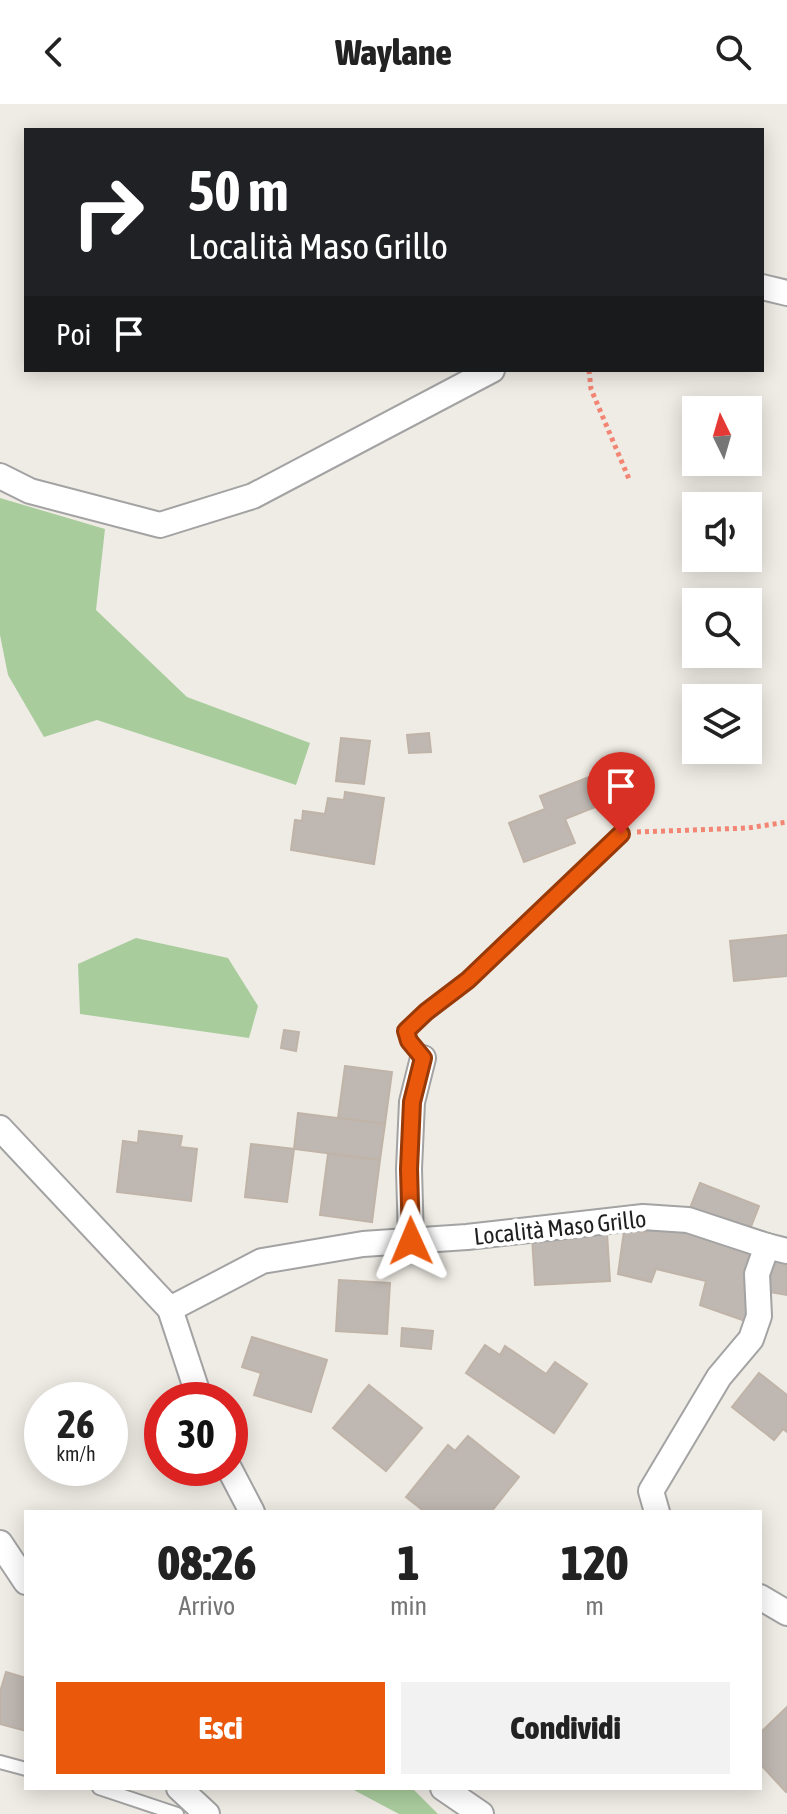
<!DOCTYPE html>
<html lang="it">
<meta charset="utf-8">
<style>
body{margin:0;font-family:"Asap Condensed",sans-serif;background:#f2f2f2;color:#222;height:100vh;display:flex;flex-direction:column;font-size:30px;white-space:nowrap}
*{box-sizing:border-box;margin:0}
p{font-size:26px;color:#767676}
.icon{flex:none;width:44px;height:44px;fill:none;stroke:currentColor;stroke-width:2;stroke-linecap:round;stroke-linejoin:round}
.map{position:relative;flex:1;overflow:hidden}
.side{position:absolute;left:24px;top:1406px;width:738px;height:280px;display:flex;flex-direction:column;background:#fff;border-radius:0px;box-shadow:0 4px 20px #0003}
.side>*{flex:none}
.guide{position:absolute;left:24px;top:24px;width:740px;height:244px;border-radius:0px;box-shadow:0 4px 20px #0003;background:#202124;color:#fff;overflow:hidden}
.needle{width:52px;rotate:355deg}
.tools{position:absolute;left:682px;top:292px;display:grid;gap:16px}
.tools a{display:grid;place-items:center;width:80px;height:80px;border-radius:0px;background:#fff;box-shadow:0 4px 20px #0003;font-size:40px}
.speed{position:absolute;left:24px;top:1278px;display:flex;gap:16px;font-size:40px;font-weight:700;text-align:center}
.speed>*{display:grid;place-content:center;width:104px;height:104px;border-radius:50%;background:#fff;box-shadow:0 4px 20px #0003;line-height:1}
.speed small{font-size:20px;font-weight:400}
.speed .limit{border:12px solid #d22;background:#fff;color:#111}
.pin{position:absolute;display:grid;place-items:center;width:68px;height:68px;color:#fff;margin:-82px -34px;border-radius:50% 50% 50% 0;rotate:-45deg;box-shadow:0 0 8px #0007}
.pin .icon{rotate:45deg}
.me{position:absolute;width:88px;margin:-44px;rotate:359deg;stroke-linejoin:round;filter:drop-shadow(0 0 6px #0008)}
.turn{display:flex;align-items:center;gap:28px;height:168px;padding:0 32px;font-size:36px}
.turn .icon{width:104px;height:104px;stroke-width:2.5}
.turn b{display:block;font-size:56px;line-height:68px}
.then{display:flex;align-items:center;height:76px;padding:0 32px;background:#0003;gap:16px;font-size:30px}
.eta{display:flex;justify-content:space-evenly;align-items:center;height:136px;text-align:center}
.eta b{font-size:48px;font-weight:800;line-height:56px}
.cta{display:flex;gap:16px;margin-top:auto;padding:16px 32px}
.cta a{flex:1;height:92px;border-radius:0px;background:#ea580c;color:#fff;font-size:32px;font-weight:800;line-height:92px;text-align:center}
.cta a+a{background:#f2f2f2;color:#222}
header{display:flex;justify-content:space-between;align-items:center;height:104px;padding:0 32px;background:#fff;font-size:36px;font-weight:800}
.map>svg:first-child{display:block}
.forest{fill:#a9cc9d}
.building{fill:#bfb8b2;stroke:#c0b4a9;stroke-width:2}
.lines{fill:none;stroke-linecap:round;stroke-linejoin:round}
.service-casing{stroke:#a3a3a3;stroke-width:16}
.minor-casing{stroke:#a3a3a3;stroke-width:28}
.path{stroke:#f28574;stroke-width:5;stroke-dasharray:4 4;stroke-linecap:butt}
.service{stroke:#fff;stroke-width:12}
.minor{stroke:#fff;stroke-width:24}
.route-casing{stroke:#983908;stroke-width:20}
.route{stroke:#ea580c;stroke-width:14}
.labels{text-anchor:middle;stroke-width:8;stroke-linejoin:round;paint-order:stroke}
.street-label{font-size:24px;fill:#1f1f1f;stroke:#fff}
</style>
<header><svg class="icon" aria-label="back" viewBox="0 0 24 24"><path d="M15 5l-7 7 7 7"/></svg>Waylane<svg class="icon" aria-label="search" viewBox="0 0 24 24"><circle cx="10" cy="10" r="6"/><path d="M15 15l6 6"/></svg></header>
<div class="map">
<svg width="787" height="1710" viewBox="0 0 787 1710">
<rect width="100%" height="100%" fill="#efece5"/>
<g class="forest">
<path d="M0,394L105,425L96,506L187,593L310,639L296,681L97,616L44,633L8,571L0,531Z"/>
<path d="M136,834L228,854L258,902L249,934L80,910L78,860Z"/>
<path d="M350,1684H412L438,1710H399Z"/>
</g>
<g class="building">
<path d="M429,629L431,648L409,649L407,631Z"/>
<path d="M341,634L370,637L364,680L336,677Z"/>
<path d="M635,654L648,681L626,691L614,664Z"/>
<path d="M602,668L613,696L565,715L575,739L524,758L509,719L545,705L540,692Z"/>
<path d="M345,688L384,694L374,760L291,746L295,716L302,717L303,707L325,710L328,694L344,696Z"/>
<path d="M787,831V872L734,877L730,837Z"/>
<path d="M284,926L299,928L296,947L281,944Z"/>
<path d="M345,962L392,968L385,1020L338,1014Z"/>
<path d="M298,1009L385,1020L380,1056L294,1045Z"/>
<path d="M139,1027L182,1032L180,1043L197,1045L191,1097L117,1088L123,1037L138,1039Z"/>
<path d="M251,1040L294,1045L287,1098L245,1093Z"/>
<path d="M328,1050L380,1056L372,1118L320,1111Z"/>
<path d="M700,1079L759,1102L747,1133L688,1109Z"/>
<path d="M650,1116L755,1142L743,1185L752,1187L745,1217L700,1201L706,1177L656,1165L651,1178L618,1170L624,1127L647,1128Z"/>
<path d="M607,1129L610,1177L535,1181L532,1133Z"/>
<path d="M771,1155L787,1158V1191L764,1187Z"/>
<path d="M339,1176L390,1179L387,1230L336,1227Z"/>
<path d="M402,1224L433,1227L431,1245L401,1242Z"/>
<path d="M252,1233L327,1256L311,1308L254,1291L261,1269L242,1263Z"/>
<path d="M485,1241L500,1251L505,1242L546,1270L555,1258L587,1280L554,1329L466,1269Z"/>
<path d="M759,1269L787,1291V1328L783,1325L774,1336L732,1303Z"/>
<path d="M369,1281L422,1324L386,1367L333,1324Z"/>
<path d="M468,1332L519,1373L491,1408H425L406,1393L448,1341L455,1347Z"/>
<path d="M6,1568L26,1574V1627L0,1620V1588Z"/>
<path d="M787,1603V1687L786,1688L760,1660V1629Z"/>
</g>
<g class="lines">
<g class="service-casing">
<g id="service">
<path d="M423,954L409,937L406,927L426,908L468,876L621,730"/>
<path d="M0,1658L26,1665"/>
<path d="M99,1684L177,1710"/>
</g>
</g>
<g class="minor-casing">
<g id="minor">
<path d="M762,183L787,189"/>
<path d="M0,372L30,387L160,421L253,392L492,266"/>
<path d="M0,1024L170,1205L200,1296"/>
<path d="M411,1137L409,1065L412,998L423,954"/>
<path d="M170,1205L262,1157L363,1140L467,1133L643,1113L688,1116L767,1142"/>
<path d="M229,1364L252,1408"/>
<path d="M657,1408L651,1387L719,1273L751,1235L759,1212L757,1170L767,1142L787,1147"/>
<path d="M0,1439L26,1478"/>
<path d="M760,1493L787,1509"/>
<path d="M179,1684L207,1710"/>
<path d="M443,1684L481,1710"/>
</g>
</g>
<g class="path">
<path d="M589,266L591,285L629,375"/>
<path d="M637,728L748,724L787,718"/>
</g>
<use href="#service" class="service"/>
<use href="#minor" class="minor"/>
</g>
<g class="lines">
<g class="route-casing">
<path id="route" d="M411,1137L409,1065L412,998L423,954L409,937L406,927L426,908L468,876L621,730"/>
</g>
<use href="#route" class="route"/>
</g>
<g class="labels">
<g class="street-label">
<text transform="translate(560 1124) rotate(-6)" y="8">Località Maso Grillo</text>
</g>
</g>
</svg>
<div class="tools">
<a><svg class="needle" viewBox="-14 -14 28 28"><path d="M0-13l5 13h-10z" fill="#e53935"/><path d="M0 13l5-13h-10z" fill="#767676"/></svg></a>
<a><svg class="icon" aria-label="sound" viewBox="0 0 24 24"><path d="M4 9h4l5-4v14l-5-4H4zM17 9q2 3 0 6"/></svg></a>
<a><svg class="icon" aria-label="search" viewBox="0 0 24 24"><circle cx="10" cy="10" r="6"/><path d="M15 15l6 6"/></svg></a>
<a><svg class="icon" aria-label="layers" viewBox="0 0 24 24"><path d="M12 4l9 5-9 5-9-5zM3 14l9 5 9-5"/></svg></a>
</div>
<div class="speed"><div>26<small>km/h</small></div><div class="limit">30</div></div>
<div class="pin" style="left:621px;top:730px;background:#d93025"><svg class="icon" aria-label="arrive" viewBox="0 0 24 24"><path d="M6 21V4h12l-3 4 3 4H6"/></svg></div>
<svg class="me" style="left:411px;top:1137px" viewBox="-20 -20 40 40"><path d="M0-17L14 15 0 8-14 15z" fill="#ea580c" stroke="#fff" stroke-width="4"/></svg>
<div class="guide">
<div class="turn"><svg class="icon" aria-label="right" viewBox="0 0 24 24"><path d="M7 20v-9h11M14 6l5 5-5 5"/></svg><div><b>50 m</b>Località Maso Grillo</div></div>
<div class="then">Poi<svg class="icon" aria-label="arrive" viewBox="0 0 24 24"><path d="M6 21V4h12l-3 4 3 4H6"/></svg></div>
</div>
<section class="side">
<div class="eta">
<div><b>08:26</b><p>Arrivo</p></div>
<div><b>1</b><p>min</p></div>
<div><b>120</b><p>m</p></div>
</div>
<div class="cta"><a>Esci</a><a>Condividi</a></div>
</section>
</div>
